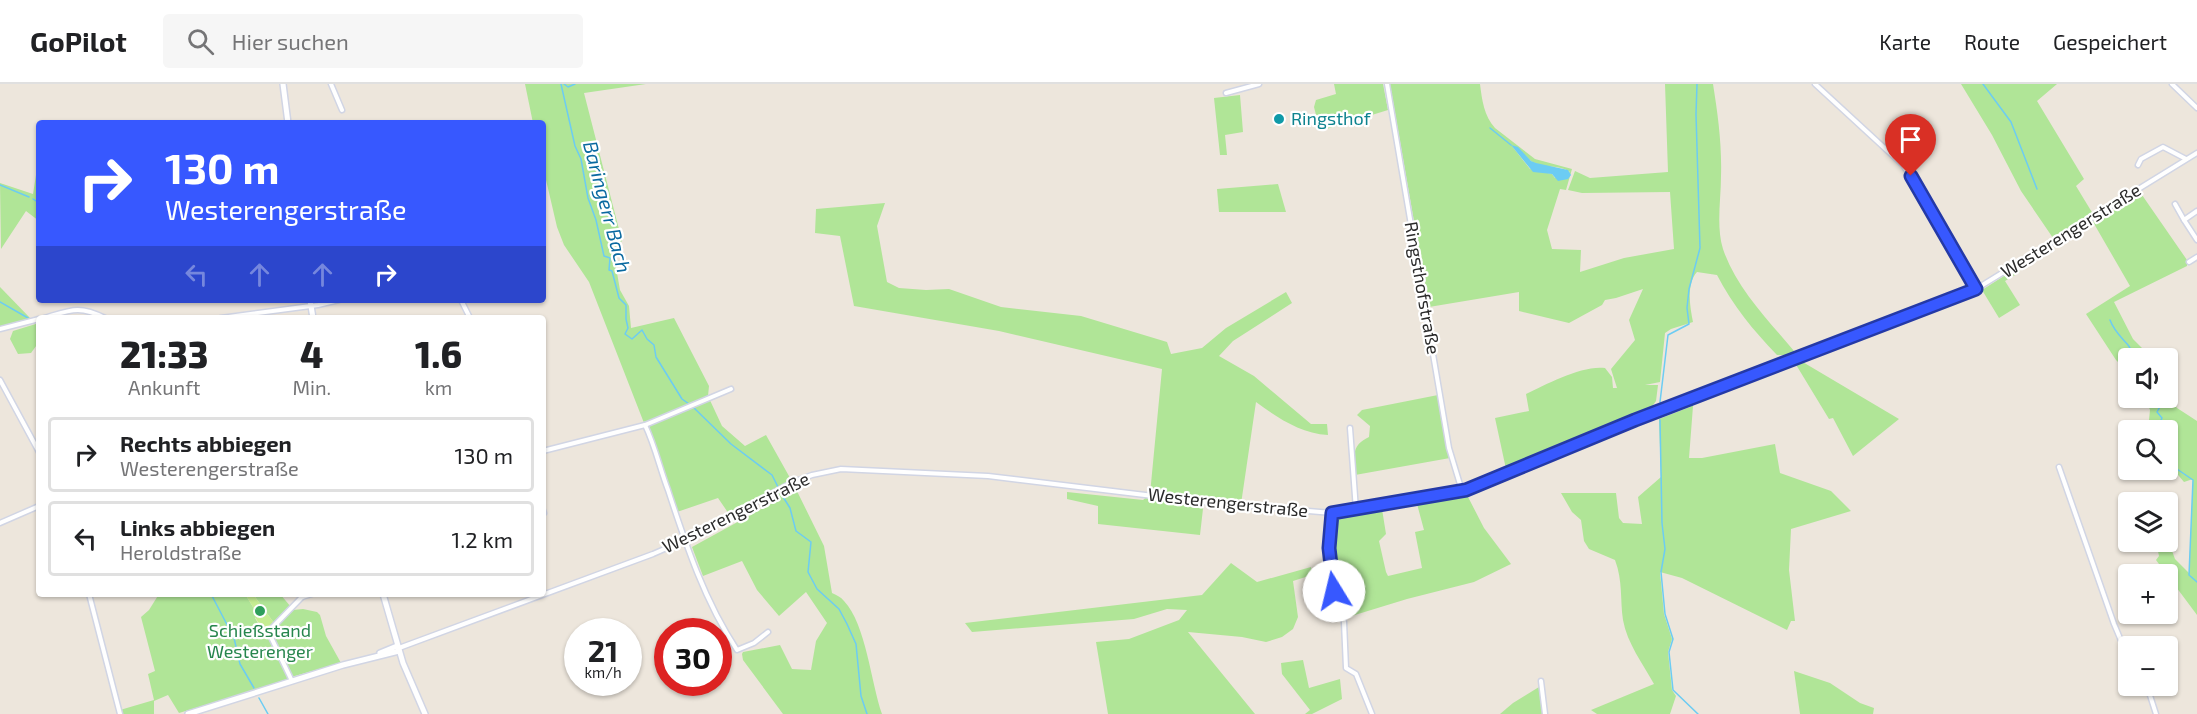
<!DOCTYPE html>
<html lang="de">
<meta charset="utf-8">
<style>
body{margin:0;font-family:"Exo 2",sans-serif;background:#f6f6f6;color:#202124;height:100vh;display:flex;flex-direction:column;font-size:22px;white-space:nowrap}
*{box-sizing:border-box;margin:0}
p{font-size:20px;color:#757577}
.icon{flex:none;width:33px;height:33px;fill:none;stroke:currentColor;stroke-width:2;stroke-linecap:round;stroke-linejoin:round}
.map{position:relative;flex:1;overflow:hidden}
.panel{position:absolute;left:36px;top:231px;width:510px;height:282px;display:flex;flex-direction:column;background:#fff;border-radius:6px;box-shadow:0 2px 4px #0004}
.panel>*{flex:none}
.guide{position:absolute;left:36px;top:36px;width:510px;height:183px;border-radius:6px;box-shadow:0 2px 4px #0004;background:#3758ff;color:#fff;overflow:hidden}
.buttons{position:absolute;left:2118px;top:264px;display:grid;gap:12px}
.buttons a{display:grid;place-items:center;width:60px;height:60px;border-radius:6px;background:#fff;box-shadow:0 2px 4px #0004;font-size:30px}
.speed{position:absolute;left:564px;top:534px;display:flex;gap:12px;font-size:30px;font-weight:700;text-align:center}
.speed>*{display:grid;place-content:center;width:78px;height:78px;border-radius:50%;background:#fff;box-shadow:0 2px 4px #0004;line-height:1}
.speed small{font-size:15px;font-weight:400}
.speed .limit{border:9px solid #d22;background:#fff;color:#111}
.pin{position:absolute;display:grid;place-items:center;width:51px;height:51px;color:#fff;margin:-62px -26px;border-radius:50% 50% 50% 0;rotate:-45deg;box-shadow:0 0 6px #0007}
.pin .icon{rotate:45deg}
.me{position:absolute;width:66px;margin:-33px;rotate:351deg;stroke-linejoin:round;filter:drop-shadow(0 0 4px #0008)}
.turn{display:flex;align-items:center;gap:21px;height:126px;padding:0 30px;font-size:27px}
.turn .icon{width:78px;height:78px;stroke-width:2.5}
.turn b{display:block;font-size:42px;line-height:51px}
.lanes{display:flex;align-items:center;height:57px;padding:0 30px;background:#0003;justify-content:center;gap:30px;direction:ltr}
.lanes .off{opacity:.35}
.eta{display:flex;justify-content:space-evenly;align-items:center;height:102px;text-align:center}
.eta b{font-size:36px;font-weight:800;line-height:42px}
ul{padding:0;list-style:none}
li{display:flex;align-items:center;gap:18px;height:75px;margin:0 12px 9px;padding:0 18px;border:3px solid #e0e0e0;border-radius:6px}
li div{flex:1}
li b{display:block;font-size:22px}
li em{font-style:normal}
header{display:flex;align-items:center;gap:36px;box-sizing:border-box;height:84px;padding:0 30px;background:#fff;border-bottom:2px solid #e0e0e0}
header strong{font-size:28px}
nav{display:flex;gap:33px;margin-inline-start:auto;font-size:21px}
.search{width:420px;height:54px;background:#f6f6f6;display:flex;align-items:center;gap:15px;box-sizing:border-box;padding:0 21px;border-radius:6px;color:#757577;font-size:22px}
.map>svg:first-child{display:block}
.green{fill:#b0e597;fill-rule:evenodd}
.pitch{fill:#c5ed92}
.water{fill:#6cccf3}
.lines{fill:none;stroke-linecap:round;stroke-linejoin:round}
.stream{stroke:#6cccf3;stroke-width:1.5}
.street-casing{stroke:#d1d5e4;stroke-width:7}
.secondary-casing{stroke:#d1d5e4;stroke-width:8}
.street{stroke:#fff;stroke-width:4}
.secondary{stroke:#fff;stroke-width:5}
.route-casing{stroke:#2439a6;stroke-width:15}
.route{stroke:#3758ff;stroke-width:10}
.culture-dot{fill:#0f9aa8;stroke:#fff;stroke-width:2}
.leisure-dot{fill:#2e9e5b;stroke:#fff;stroke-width:2}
.labels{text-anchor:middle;stroke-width:4.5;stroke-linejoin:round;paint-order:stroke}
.culture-label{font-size:18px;fill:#0d838f;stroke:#fff;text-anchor:start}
.street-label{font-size:18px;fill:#2b2b2b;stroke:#fff}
.leisure-label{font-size:18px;fill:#27864d;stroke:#fff}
.water-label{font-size:20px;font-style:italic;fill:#0969a0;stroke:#fff}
</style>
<header>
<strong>GoPilot</strong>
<div class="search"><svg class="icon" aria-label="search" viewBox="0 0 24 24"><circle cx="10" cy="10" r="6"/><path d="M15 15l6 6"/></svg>Hier suchen</div>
<nav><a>Karte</a><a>Route</a><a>Gespeichert</a></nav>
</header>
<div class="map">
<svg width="2197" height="630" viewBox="0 0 2197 630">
<rect width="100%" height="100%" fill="#ede6dc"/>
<g class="green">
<path d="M525,0H646L584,9L622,157L613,166L620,206L629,222L631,244L674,234L709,302L708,312L722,342L745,362L766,351L794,401L824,462L832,509C836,511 841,513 844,517C866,540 871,599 882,630H783L743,576L742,570L743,568L780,561L792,585L811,586L816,557L827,539L806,508L779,532L757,506L742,477L703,492L692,463L776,417V404L729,430L718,414L677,428L648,340L666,332L664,330L644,339L589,198L564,161L557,143L543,83V39H533Z"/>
<path d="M1334,0H1383L1388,26L1320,47L1314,23L1316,16L1336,10Z"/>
<path d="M1390,0H1480C1482,16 1484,32 1495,44L1535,75L1572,85L1566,106L1560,105L1547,146L1552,165L1581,166L1580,188L1624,174L1674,165L1670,108L1582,109L1568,106L1575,87L1590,94L1668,88L1665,0H1713C1718,31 1722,61 1721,92C1721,116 1716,142 1723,165C1736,204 1769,237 1794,267L1791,271H1777C1753,246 1733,222 1717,191L1697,188C1686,200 1690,223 1693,238L1671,245L1665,249L1660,298L1645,301H1658L1656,317L1651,324L1506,385L1495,334L1529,327L1526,310C1547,300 1582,281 1605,284L1612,293L1613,304H1617L1611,285L1635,256L1629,236L1643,205L1616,214L1605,216L1602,221L1569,239L1519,227V208L1429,223ZM1512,62C1521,64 1524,72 1531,77C1543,85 1559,80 1570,88L1555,94L1552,90L1530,85Z"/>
<path d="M1961,0H2057L2037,17L2084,95L2076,102L2093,130L2053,154L2021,107L1992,51Z"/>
<path d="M1240,11L1243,48L1225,51L1227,71H1220L1214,14Z"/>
<path d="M39,72V137L26,127L1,165L0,99L33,110Z"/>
<path d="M1278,100L1286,128H1219L1217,105Z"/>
<path d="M2142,111L2187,176V182L2114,218L2133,255L2142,264L2148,274H2128V284L2120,280L2116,276L2086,230L2130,202L2093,138Z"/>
<path d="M885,119L877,142L887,198L899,204L926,206L949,205L1001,223L1081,232L1167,258L1171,270L1202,264L1226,244L1286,208L1292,219L1233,257L1219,272L1254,292L1311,340H1327L1328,351C1300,349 1278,334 1256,318L1241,420L1204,416L1200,451L1098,440V422L1067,415V408L1143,416L1150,410L1162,285L999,247L854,222L840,152L815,149L816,125Z"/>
<path d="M2018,183L2020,188L2005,197L2020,221L1999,234L1982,206Z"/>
<path d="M0,203L31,235L0,243Z"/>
<path d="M39,239V258L31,269L18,270L10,255L13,247Z"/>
<path d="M1801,277L1899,335L1853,372L1833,334L1829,335L1795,279Z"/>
<path d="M1438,311L1450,374L1355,391C1355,372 1350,362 1369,353L1370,342L1357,331L1362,326Z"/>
<path d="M2168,311L2177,324L2197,337V531L2156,476L2159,472L2156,458L2168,456L2175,475L2189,489L2193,395L2184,398L2168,379V346H2148L2150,326L2145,314H2168Z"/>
<path d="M1692,319L1693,322L1689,374H1702L1775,360L1780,389L1831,407L1851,427L1791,445L1789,486L1795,537H1791L1787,546L1682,494L1660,488L1664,530L1672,555L1668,568L1672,606L1676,612L1670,630H1597L1591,626L1654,600C1643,580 1627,559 1623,536C1620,516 1623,497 1615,476L1589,465L1584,457L1581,436L1572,428L1561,409H1616L1619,434L1623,439L1642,440L1638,413L1661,393L1659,335L1690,323Z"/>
<path d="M1467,411L1484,444L1511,480L1474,498L1407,515L1345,534C1331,493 1329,476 1334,433L1382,425L1386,450L1379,457L1386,488L1388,492L1422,484L1415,448L1424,446L1417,420Z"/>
<path d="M1231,479L1257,498L1311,483L1312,491L1293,497L1298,533L1293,545L1282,553L1266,558L1242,553L1188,548L1255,630H1108L1096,558L1129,555L1179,536L1187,526L1167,525L1134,535L972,548L965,539L1202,511Z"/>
<path d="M159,510H245L258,531L255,534L265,550H268L289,596L179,629L168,611L154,617V630H121L120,626L154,616L148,590L155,587L141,533L149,526Z"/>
<path d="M253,510H280L291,523L274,539Z"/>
<path d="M303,525L317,528L320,531L326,552L341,579L291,593L272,548L293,526Z"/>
<path d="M1303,576L1309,604L1340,595L1342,615L1312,630H1305L1310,626L1282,590L1281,579Z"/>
<path d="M1794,587L1830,599L1860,619L1874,624L1873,630H1800Z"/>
<path d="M1539,603L1543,630H1500L1513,619Z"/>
</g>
<path class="pitch" d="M245,510H253L274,539L264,548L255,533L258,531Z"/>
<path class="water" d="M1511,61L1518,63L1531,77L1536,79L1568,86L1571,91L1568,95L1558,97L1552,90L1533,88Z"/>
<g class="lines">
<g class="stream">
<path d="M561,0L575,62L581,75L588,114L596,136L604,172L610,174L609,186L612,187L619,214L626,221V235L628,244L625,250L632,255L642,246L647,255L654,261L656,273L682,315L689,320"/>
<path d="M564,0L568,3L575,0"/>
<path d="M1983,0L2011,38L2037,105"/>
<path d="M1490,44L1511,61"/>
<path d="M0,101L29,113"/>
<path d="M33,115L39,119"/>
<path d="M0,218L28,234"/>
<path d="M2110,236C2114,247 2121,253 2128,261C2131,265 2133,270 2135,274"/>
<path d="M1660,318L1668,251L1689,240L1687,224L1689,205L1700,164L1696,30L1697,0"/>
<path d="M693,323L731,360L772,391L778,403"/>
<path d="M1660,336L1662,439L1665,465L1661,488L1665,530L1673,555L1669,568L1673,606L1698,630"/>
<path d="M2158,346L2157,344L2162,334L2157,328L2161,321V314"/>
<path d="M2168,369L2174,377V383L2193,396L2189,491L2197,498"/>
<path d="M780,408L790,424L796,447L811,458L808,488L817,505L839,525L847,540L856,560L861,612L867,630"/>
<path d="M211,510L234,554L240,580L254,604"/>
<path d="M259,614L268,630"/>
</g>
<g class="street-casing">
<g id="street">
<path d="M331,0L342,26"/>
<path d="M1387,0L1449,364L1462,407"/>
<path d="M1815,0L1903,81L1919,104L1976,205"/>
<path d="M2172,0L2197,24"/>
<path d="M1226,9L1259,0"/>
<path d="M2138,81L2141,75L2163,63L2186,75"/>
<path d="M2175,120L2184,136"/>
<path d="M2197,127L2184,136L2197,156"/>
<path d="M2189,178L2197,173"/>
<path d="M461,216L470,234"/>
<path d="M44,234C71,226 79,221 105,234"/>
<path d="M221,234L318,221L339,216"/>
<path d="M0,245L39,235"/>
<path d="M0,296L39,368"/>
<path d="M645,341C655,362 660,385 668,406C686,461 705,518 737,566L754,559L768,548"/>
<path d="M1350,344L1356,426"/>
<path d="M543,367L645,341L731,305"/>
<path d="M2059,383L2114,540L2122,559L2128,569"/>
<path d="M543,426L544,429"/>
<path d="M1332,429L1329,464L1330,481L1334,507L1344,538L1346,584L1356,590L1372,630"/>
<path d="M0,439L39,422"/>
<path d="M89,510L120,630"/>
<path d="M299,510L302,513L312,510"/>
<path d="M399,564L653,470L685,456L793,398L812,391L841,385L988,392L1203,418L1332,429L1462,407L1635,336L1976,205L2197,69"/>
<path d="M292,597L269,549L270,546L302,513"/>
<path d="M1541,597L1545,630"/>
<path d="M2147,602L2156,630"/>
</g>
</g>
<g class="secondary-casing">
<g id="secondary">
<path d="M283,0L288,39"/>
<path d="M310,216L313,234"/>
<path d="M383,510L403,579L425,630"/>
<path d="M380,569L397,562"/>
<path d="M188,630L343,581L399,567"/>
</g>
</g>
<use href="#street" class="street"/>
<use href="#secondary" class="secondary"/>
</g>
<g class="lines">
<g class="route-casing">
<path id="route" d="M1334,507L1329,464L1332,429L1466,406L1635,336L1976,205L1911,92"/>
</g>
<use href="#route" class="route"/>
</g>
<circle class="culture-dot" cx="1279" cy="35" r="6"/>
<circle class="leisure-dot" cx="260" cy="527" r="6"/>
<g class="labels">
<g class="culture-label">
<text x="1291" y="41">Ringsthof</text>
</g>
<g class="street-label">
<text transform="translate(2071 147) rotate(-32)" y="6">Westerengerstraße</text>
<text transform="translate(1422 204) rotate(80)" y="6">Ringsthofstraße</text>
<text transform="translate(1228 419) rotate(6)" y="6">Westerengerstraße</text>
<text transform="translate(736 429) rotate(-26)" y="6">Westerengerstraße</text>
</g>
<g class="leisure-label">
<text x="260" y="553">Schießstand<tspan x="260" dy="21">Westerenger</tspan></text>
</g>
<g class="water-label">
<text transform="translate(607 123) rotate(75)" y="7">Baringerr Bach</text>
</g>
</g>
</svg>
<div class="buttons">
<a><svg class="icon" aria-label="sound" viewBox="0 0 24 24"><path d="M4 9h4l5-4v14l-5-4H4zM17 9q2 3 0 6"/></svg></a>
<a><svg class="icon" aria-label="search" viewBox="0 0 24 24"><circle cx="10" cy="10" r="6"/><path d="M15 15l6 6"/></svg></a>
<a><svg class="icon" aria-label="layers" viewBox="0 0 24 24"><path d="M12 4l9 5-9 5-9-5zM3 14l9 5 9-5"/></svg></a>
<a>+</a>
<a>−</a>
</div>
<div class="speed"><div>21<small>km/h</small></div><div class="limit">30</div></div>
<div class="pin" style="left:1911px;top:92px;background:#d93025"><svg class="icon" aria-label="arrive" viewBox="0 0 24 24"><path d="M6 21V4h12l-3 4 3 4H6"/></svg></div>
<svg class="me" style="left:1334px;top:507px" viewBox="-20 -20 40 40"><circle r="19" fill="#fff"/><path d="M0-13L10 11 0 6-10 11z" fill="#3758ff"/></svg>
<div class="guide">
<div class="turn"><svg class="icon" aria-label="right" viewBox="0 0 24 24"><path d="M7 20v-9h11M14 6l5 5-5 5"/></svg><div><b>130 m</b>Westerengerstraße</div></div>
<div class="lanes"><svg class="icon off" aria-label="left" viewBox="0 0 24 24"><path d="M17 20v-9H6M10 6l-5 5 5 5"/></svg><svg class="icon off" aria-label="ahead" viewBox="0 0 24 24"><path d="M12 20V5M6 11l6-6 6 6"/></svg><svg class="icon off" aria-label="ahead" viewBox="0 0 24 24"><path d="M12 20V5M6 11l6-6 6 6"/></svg><svg class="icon" aria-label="right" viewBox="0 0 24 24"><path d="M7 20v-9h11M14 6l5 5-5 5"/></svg></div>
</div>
<section class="panel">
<div class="eta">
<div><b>21:33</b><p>Ankunft</p></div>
<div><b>4</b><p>Min.</p></div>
<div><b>1.6</b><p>km</p></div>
</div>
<ul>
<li><svg class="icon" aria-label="right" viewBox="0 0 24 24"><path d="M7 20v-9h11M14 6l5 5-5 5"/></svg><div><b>Rechts abbiegen</b><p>Westerengerstraße</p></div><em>130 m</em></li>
<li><svg class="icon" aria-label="left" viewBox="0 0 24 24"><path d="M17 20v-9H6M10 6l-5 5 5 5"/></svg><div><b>Links abbiegen</b><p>Heroldstraße</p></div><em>1.2 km</em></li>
</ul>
</section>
</div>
